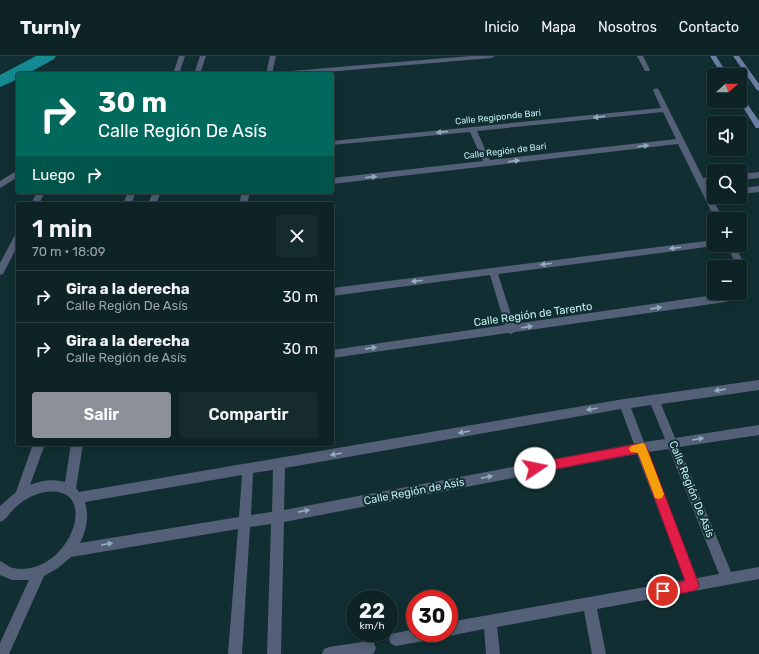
<!DOCTYPE html>
<html lang="es">
<meta charset="utf-8">
<style>
body{margin:0;font-family:Rubik,sans-serif;background:#162b2e;color:#f1f3f6;height:100vh;display:flex;flex-direction:column;font-size:15px;white-space:nowrap}
*{box-sizing:border-box;margin:0}
p{font-size:13px;color:#9aa4a7}
.icon{flex:none;width:22px;height:22px;fill:none;stroke:currentColor;stroke-width:2;stroke-linecap:round;stroke-linejoin:round}
.map{position:relative;flex:1;overflow:hidden}
.panel{position:absolute;left:16px;top:146px;width:318px;height:244px;display:flex;flex-direction:column;background:#0d2326;border-radius:4px;box-shadow:0 2px 10px #0003,0 0 0 1px #2d4043}
.panel>*{flex:none}
.top-card{position:absolute;left:16px;top:16px;width:318px;height:122px;border-radius:4px;box-shadow:0 2px 10px #0003,0 0 0 1px #2d4043;background:#00695c;color:#fff;overflow:hidden}
.needle{width:26px;rotate:69deg}
.fabs{position:absolute;left:707px;top:12px;display:grid;gap:8px}
.fabs a{display:grid;place-items:center;width:40px;height:40px;border-radius:4px;background:#0d2326;box-shadow:0 2px 10px #0003,0 0 0 1px #2d4043;font-size:20px}
.speed{position:absolute;left:346px;top:534px;display:flex;gap:8px;font-size:20px;font-weight:700;text-align:center}
.speed>*{display:grid;place-content:center;width:52px;height:52px;border-radius:50%;background:#0d2326;box-shadow:0 2px 10px #0003,0 0 0 1px #2d4043;line-height:1}
.speed small{font-size:10px;font-weight:400}
.speed .limit{border:6px solid #d22;background:#fff;color:#111}
.pin{position:absolute;display:grid;place-items:center;width:34px;height:34px;color:#fff;margin:-17px;border:2px solid #fff;border-radius:50%;box-shadow:0 1px 4px #0007}
.me{position:absolute;width:44px;margin:-22px;rotate:79deg;stroke-linejoin:round;filter:drop-shadow(0 0 3px #0008)}
.turn{display:flex;align-items:center;gap:14px;height:84px;padding:0 16px;font-size:18px}
.turn .icon{width:52px;height:52px;stroke-width:2.5}
.turn b{display:block;font-size:28px;line-height:34px}
.then{display:flex;align-items:center;height:38px;padding:0 16px;background:#0003;gap:8px;font-size:15px}
.round{display:grid;place-items:center;flex:none;width:42px;height:42px;border-radius:4px;background:#162b2e}
.head{display:flex;align-items:center;justify-content:space-between;height:68px;padding:0 16px}
h1{font-size:24px;font-weight:600;line-height:30px}
.primary-button{display:flex;gap:8px;margin-top:auto;padding:8px 16px}
.primary-button a{flex:1;height:46px;border-radius:4px;background:#8c9099;color:#fff;font-size:16px;font-weight:600;line-height:46px;text-align:center}
.primary-button a+a{background:#162b2e;color:#f1f3f6}
ul{padding:0;list-style:none}
li{display:flex;align-items:center;gap:12px;height:52px;padding:0 16px;border-top:1px solid #2d4043}
li div{flex:1}
li b{display:block;font-size:15px}
li em{font-style:normal}
header{display:flex;align-items:center;gap:24px;box-sizing:border-box;height:56px;padding:0 20px;background:#0d2326;border-bottom:1px solid #2d4043}
header strong{font-size:19px}
nav{display:flex;gap:22px;margin-inline-start:auto;font-size:14px}
.map>svg:first-child{display:block}
.lines{fill:none;stroke-linecap:round;stroke-linejoin:round}
.canal{fill:#158a93;fill-rule:evenodd}
.street{fill:#546077;fill-rule:evenodd}
.secondary{fill:#6b7ea3;fill-rule:evenodd}
.oneway{fill:#90aebb}
.route{fill:#e11d48;stroke:#92132f}
.slow{fill:#f59e0b}
.labels{text-anchor:middle;stroke-width:4;stroke-linejoin:round;paint-order:stroke}
.far-street-label{font-size:9px;fill:#c2eef2;stroke:#112f32}
.street-label{font-size:11px;fill:#c2eef2;stroke:#112f32}
</style>
<header>
<strong>Turnly</strong>
<nav><a>Inicio</a><a>Mapa</a><a>Nosotros</a><a>Contacto</a></nav>
</header>
<div class="map">
<svg width="759" height="598" viewBox="0 0 759 598">
<rect width="100%" height="100%" fill="#112f32"/>
<g class="lines">
<path class="canal" d="M36,0H56L54,3L27,18H18V23L0,31V19Z"/>
<g class="street">
<path d="M179,0H185L179,18H173Z"/>
<path d="M200,0H206L200,18H194Z"/>
<path d="M270,0H276L272,18H266Z"/>
<path d="M470,0H495L492,2L302,18H276L279,16Z"/>
<path d="M637,0H643L650,14L649,15H645Z"/>
<path d="M656,32L659,34L703,122L714,120V126L705,127L723,163H715L678,88L332,128V122L483,105L470,76L332,89V85L661,52L653,34ZM663,56L676,83L490,104L477,75Z"/>
<path d="M18,114V121L0,132V125Z"/>
<path d="M759,116V122L740,124V118Z"/>
<path d="M759,130V136L740,138V132Z"/>
<path d="M37,136H45L39,148H31Z"/>
<path d="M128,136H136L131,148H123Z"/>
<path d="M153,136H161L156,148H148Z"/>
<path d="M242,136H250L247,148H239Z"/>
<path d="M18,178V189L3,218L0,219V207L15,179Z"/>
<path d="M714,184V189H717L714,190L498,218L514,268L728,237H740V211H737L727,189H735C747,214 759,234 726,246L515,276L511,278L508,277L332,302V294L505,269L490,219L332,240V232Z"/>
<path d="M759,324V334L661,348L675,382L759,369V379L679,391L731,516L759,511V523L597,553L606,598H592L584,555L497,571L500,598H486L484,573L449,580L444,577H449V566L685,524L637,398L284,466L281,598H267L271,468L250,471L242,598H228L238,473L71,501L58,512L44,520L9,598H0V587L29,524H12L0,519V505C5,507 8,511 13,512C69,523 104,427 45,436C33,438 21,445 13,454C9,458 6,464 0,466V450L16,436L33,388H45L30,429C42,424 53,423 65,426L71,388H83L76,432L79,436L624,343ZM651,349L665,383L644,386L631,352ZM621,353L634,388L284,454L285,412ZM669,393L719,518L697,522L648,396ZM273,414L272,456L251,459L253,417ZM242,419L239,461L80,487C87,473 89,461 85,446Z"/>
<path d="M415,573V577H436L434,582L429,584L396,590L391,588L389,583L391,578Z"/>
<path d="M369,585L374,587L376,592L374,597L371,598H322L324,593L329,591Z"/>
</g>
<g class="secondary">
<path d="M710,0H716L728,19H722Z"/>
<path d="M733,0H739L759,28V35L757,34Z"/>
<path d="M740,39L742,40L759,65V72H756L739,45Z"/>
</g>
</g>
<defs><path id="oneway-solid" d="M-6-.8H1V-3.2L6.5 0L1 3.2V.8H-6Z"/></defs>
<g class="oneway">
<use href="#oneway-solid" transform="translate(599 61) rotate(174)"/>
<use href="#oneway-solid" transform="translate(442 76) rotate(174)"/>
<use href="#oneway-solid" transform="translate(643 90) rotate(-7)"/>
<use href="#oneway-solid" transform="translate(514 105) rotate(-7)"/>
<use href="#oneway-solid" transform="translate(371 121) rotate(-7)"/>
<use href="#oneway-solid" transform="translate(675 192) rotate(173)"/>
<use href="#oneway-solid" transform="translate(546 208) rotate(173)"/>
<use href="#oneway-solid" transform="translate(417 225) rotate(173)"/>
<use href="#oneway-solid" transform="translate(656 252) rotate(-8)"/>
<use href="#oneway-solid" transform="translate(527 271) rotate(-8)"/>
<use href="#oneway-solid" transform="translate(371 292) rotate(-8)"/>
<use href="#oneway-solid" transform="translate(720 334) rotate(172)"/>
<use href="#oneway-solid" transform="translate(592 353) rotate(170)"/>
<use href="#oneway-solid" transform="translate(464 376) rotate(170)"/>
<use href="#oneway-solid" transform="translate(698 383) rotate(-9)"/>
<use href="#oneway-solid" transform="translate(336 398) rotate(170)"/>
<use href="#oneway-solid" transform="translate(487 421) rotate(-11)"/>
<use href="#oneway-solid" transform="translate(304 455) rotate(-11)"/>
<use href="#oneway-solid" transform="translate(107 488) rotate(-9)"/>
</g>
<path class="route" d="M642,387L645,388L647,392L699,529L697,533L693,535L663,541L659,539L657,535L659,531L685,525L638,397L535,417L532,415L530,412L532,408L535,407Z"/>
<path class="slow" d="M642,387L645,388L664,438L662,442L659,443L655,442L638,397L631,396L629,393L631,390Z"/>
<g class="labels">
<g class="far-street-label">
<text transform="translate(498 61) rotate(-6)" y="3">Calle Regiponde Bari</text>
<text transform="translate(505 95) rotate(-7)" y="3">Calle Región de Bari</text>
</g>
<g class="street-label">
<text transform="translate(533 258) rotate(-8)" y="4">Calle Región de Tarento</text>
<text transform="translate(692 433) rotate(68)" y="4">Calle Región De Asís</text>
<text transform="translate(414 435) rotate(-11)" y="4">Calle Región de Asís</text>
</g>
</g>
</svg>
<div class="fabs">
<a><svg class="needle" viewBox="-14 -14 28 28"><path d="M0-13l5 13h-10z" fill="#e53935"/><path d="M0 13l5-13h-10z" fill="#9aa4a7"/></svg></a>
<a><svg class="icon" aria-label="sound" viewBox="0 0 24 24"><path d="M4 9h4l5-4v14l-5-4H4zM17 9q2 3 0 6"/></svg></a>
<a><svg class="icon" aria-label="search" viewBox="0 0 24 24"><circle cx="10" cy="10" r="6"/><path d="M15 15l6 6"/></svg></a>
<a>+</a>
<a>−</a>
</div>
<div class="speed"><div>22<small>km/h</small></div><div class="limit">30</div></div>
<div class="pin" style="left:663px;top:535px;background:#d93025"><svg class="icon" aria-label="arrive" viewBox="0 0 24 24"><path d="M6 21V4h12l-3 4 3 4H6"/></svg></div>
<svg class="me" style="left:535px;top:412px" viewBox="-20 -20 40 40"><circle r="19" fill="#fff"/><path d="M0-13L10 11 0 6-10 11z" fill="#e11d48"/></svg>
<div class="top-card">
<div class="turn"><svg class="icon" aria-label="right" viewBox="0 0 24 24"><path d="M7 20v-9h11M14 6l5 5-5 5"/></svg><div><b>30 m</b>Calle Región De Asís</div></div>
<div class="then">Luego<svg class="icon" aria-label="right" viewBox="0 0 24 24"><path d="M7 20v-9h11M14 6l5 5-5 5"/></svg></div>
</div>
<section class="panel">
<div class="head"><div><h1>1 min</h1><p>70 m · 18:09</p></div><a class="round"><svg class="icon" aria-label="close" viewBox="0 0 24 24"><path d="M6 6l12 12M18 6L6 18"/></svg></a></div>
<ul>
<li><svg class="icon" aria-label="right" viewBox="0 0 24 24"><path d="M7 20v-9h11M14 6l5 5-5 5"/></svg><div><b>Gira a la derecha</b><p>Calle Región De Asís</p></div><em>30 m</em></li>
<li><svg class="icon" aria-label="right" viewBox="0 0 24 24"><path d="M7 20v-9h11M14 6l5 5-5 5"/></svg><div><b>Gira a la derecha</b><p>Calle Región de Asís</p></div><em>30 m</em></li>
</ul>
<div class="primary-button"><a>Salir</a><a>Compartir</a></div>
</section>
</div>
